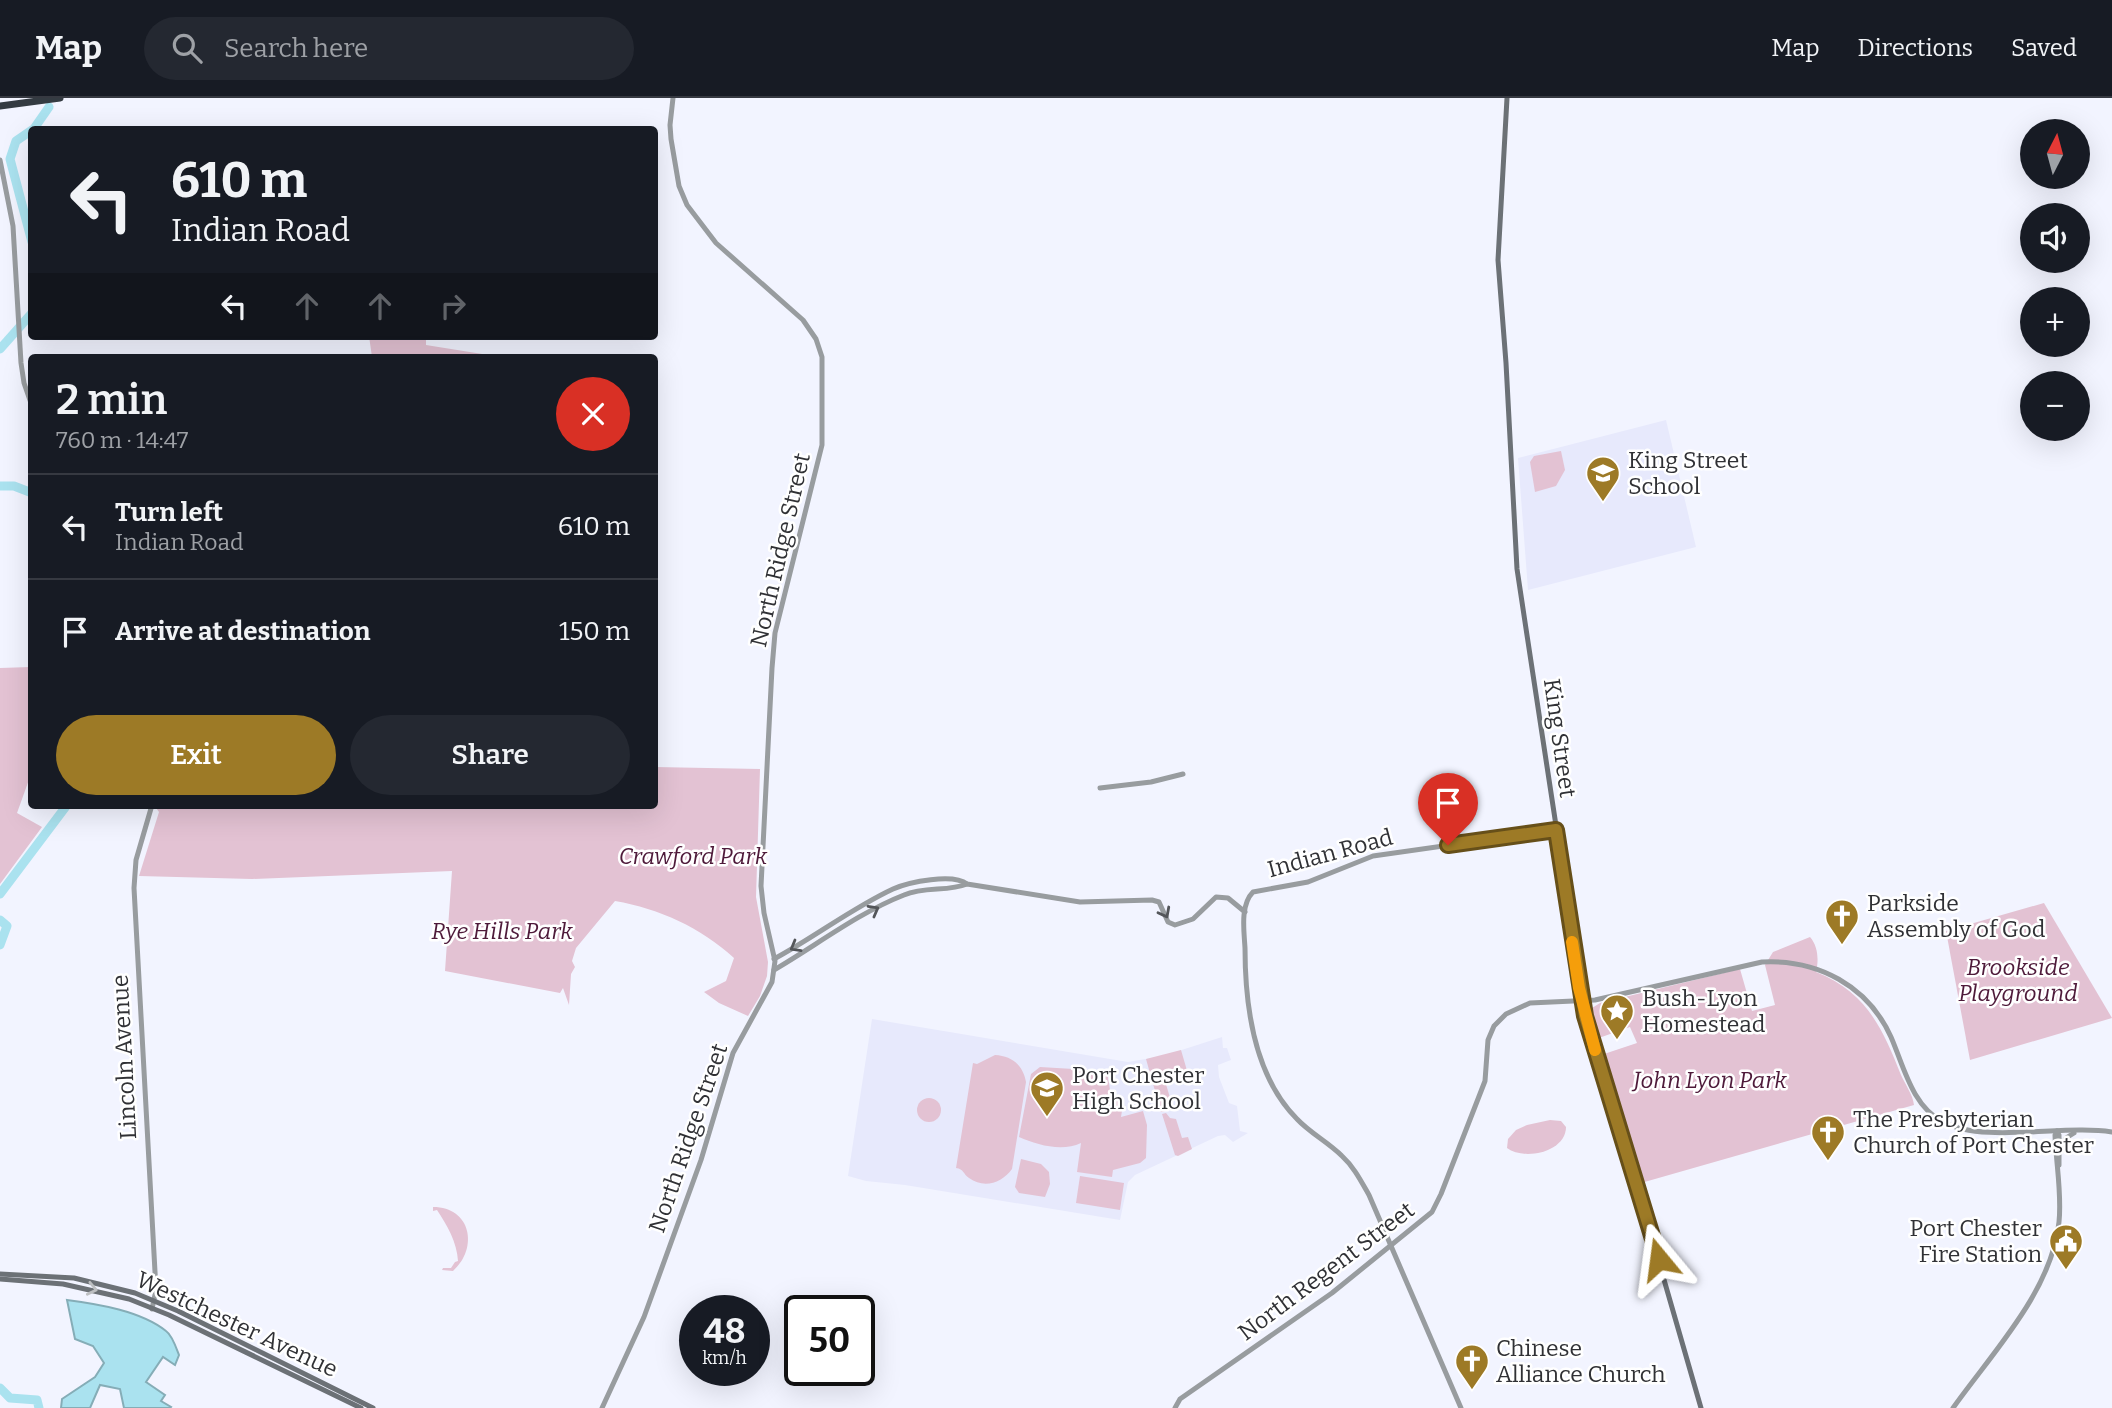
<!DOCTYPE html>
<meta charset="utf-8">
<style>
body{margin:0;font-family:Bitter,serif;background:#242831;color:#f1f3f6;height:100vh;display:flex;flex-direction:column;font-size:26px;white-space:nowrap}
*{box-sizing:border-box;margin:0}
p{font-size:23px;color:#9ea1a6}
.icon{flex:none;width:38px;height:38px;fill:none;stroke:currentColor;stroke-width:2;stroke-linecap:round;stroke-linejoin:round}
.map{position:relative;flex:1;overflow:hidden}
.side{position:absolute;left:28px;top:256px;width:630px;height:455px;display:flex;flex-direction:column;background:#171b24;border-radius:7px;box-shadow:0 7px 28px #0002}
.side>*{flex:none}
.hud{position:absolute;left:28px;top:28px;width:630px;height:214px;border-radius:7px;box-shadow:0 7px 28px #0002;background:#171b24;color:#f1f3f6;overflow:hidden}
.needle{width:46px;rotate:6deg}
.fabs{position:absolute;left:2020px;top:21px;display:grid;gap:14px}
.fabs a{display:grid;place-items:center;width:70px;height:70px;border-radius:50%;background:#171b24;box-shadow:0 7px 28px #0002;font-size:35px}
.speed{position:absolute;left:679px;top:1197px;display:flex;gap:14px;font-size:35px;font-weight:700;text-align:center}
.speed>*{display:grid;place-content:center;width:91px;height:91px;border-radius:50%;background:#171b24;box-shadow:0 7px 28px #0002;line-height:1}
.speed small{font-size:18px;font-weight:400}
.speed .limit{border:4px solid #111;border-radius:10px;background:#fff;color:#111}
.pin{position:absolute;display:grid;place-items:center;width:60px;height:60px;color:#fff;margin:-72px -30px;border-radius:50% 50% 50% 0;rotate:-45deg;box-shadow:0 0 7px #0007}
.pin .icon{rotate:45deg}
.me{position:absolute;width:77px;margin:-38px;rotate:344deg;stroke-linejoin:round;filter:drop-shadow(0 0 5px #0008)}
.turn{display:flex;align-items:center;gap:24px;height:147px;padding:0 28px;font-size:32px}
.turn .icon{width:91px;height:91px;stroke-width:2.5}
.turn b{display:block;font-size:49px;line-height:60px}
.lanes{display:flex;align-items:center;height:66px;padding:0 28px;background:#0003;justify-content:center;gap:35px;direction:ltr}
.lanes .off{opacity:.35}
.round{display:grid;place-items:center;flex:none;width:74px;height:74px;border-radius:37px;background:#242831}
.headline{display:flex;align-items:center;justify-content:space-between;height:119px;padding:0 28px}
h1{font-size:42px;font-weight:600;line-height:52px}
.action{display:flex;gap:14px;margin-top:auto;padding:14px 28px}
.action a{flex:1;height:80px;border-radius:42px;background:#9d7a26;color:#fff;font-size:28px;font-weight:600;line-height:80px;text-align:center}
.action a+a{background:#242831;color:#f1f3f6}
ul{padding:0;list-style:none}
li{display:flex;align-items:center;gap:21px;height:105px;padding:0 28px;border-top:2px solid #363941}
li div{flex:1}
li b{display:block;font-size:26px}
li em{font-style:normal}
header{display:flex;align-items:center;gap:42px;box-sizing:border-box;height:98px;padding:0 35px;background:#171b24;border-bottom:2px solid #363941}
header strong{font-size:33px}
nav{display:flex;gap:38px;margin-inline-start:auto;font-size:24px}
.search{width:490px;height:63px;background:#242831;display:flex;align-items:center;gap:18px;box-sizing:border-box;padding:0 24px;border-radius:38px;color:#9ea1a6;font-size:26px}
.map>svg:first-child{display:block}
.built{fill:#e7e9fc}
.green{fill:#e3c2d3}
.water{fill:#aae2ef;stroke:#85adb7;stroke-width:2}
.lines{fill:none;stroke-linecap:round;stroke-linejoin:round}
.river{stroke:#aae2ef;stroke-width:9}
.tertiary{stroke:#989c9f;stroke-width:5}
.secondary{stroke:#6c7176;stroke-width:5}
.motorway{stroke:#343b42;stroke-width:7}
.oneway{stroke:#54565a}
.oneway2{stroke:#bdbfc1}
.route-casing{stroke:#664f19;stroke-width:18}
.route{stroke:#9d7a26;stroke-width:12}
.slow{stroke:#f59e0b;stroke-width:12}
.labels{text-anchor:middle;stroke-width:5;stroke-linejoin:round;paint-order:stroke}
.poi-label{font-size:23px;fill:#303135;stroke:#fff;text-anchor:start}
.street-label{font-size:23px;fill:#303135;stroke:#fff}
.park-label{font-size:23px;font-style:italic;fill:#4e1a3a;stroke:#fff}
</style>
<header>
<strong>Map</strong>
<div class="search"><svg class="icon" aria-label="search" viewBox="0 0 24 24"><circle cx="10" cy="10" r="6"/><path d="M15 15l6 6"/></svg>Search here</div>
<nav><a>Map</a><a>Directions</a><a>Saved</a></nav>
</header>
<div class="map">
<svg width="2112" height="1310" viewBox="0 0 2112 1310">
<rect width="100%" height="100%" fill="#f2f4ff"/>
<g class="built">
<path d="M1666,322L1696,449L1528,492L1518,360Z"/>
<path d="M872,921L1128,964L1163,958L1222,939L1223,950H1227L1231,962L1218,967L1219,979L1229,1005L1237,1008L1240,1033L1248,1035L1233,1044L1225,1037L1218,1038L1135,1077L1128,1084L1120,1122L905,1087L866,1083L848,1078Z"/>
</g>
<g class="green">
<path d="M369,238H426V247L501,259H372Z"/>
<path d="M1561,353L1565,372L1556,388L1535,394L1530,364L1534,358Z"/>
<path d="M31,569V676L17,715L42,729L0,786V570Z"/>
<path d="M655,669L760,671L756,799L768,864L767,878L760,898L748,918L719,905L704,894L726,883L734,860C700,829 660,811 615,803L576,850L572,863L575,869L571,876L569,907L563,890L560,895L445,873L452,773L252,781L139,778L159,714L154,707H654Z"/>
<path d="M2044,805L2112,920L1970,962L1946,833Z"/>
<path d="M1810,839C1818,848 1819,862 1816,874C1866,894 1882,929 1901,977C1905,986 1913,997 1914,1007L1641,1085L1601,957L1637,945L1630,929L1596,941L1590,921L1592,910L1600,905L1740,871L1752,913L1775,907L1765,867L1773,854Z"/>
<path d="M1181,952L1188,976L1165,983L1171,1003L1166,1007L1165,1013L1161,1014L1146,961Z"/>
<path d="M995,957C1012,958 1023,967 1026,984L1012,1071C1002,1085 984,1091 969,1080C963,1076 964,1071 956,1070L973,965L977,966Z"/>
<path d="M1040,969L1107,973L1111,998L1124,1000L1121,1019L1143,1013L1147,1027L1146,1060L1140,1065L1113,1072L1112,1079L1077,1074L1081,1045C1062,1054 1037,1047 1019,1039L1031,976Z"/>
<circle cx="929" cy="1012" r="12"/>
<path d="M1166,1015L1170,1020L1176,1021L1182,1040L1188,1039L1192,1051L1178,1058L1175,1057L1162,1016Z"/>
<path d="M1550,1022L1561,1023L1566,1029C1566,1054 1524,1063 1507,1050L1508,1041L1516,1032L1527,1027Z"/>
<path d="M1021,1061L1041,1066L1049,1074L1050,1086L1045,1099L1019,1095L1015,1089Z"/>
<path d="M1080,1078L1124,1085L1120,1112L1076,1105Z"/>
<path d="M433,1109C471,1109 479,1150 453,1173L442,1172L443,1170H451L455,1164L458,1163C457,1144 447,1127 437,1112L433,1113Z"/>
</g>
<path class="water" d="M67,1202C98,1206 141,1213 166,1233C172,1237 176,1249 179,1257L175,1267L163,1259L146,1284L165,1297L161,1303L171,1309L170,1310H124L120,1291L100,1287L90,1310H61L62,1301L95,1279L104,1265L93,1248L75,1241Z"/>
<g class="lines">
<g class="river">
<path d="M32,32L16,43L10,61L32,144"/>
<path d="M33,32L49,9"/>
<path d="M0,251L32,215"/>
<path d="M0,388H14L32,395"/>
<path d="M0,796L67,707"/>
<path d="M0,822L7,828L0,847"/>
<path d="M0,1290L10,1300L37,1302L39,1310"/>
</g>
<g class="tertiary">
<path d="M0,62L13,128L21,265L24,285L32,308"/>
<path d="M1100,690L1151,684L1183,676"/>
<path d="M774,861C815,839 852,810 893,791C909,784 953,775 967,786L1080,804L1152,802L1159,804L1168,824L1175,827L1193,821L1216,799L1228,800L1245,814"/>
<path d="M774,872C817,847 858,815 904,797C925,788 948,794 967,786"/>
<path d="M2057,1033L2059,1037V1067"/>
<path d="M2061,1051L2066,1040L2074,1035"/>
<path d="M152,1211L156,1192L134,790L136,762L152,707"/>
<path d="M602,1310L644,1219L701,1062L733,955L772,884L775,863L764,815L761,788L772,570L775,535L822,347V259L816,241L803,222L716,145L687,107L679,88L671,41L670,27L673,0"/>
<path d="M1175,1310L1180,1301L1332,1195L1432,1114L1441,1096L1485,983L1488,942L1494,928L1506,916L1530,905L1595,902L1762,864C1818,861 1868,888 1891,939C1904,969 1912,1008 1943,1024C1985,1046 2064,1026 2112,1034"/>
<path d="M1461,1310L1369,1097C1361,1083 1354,1069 1342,1058C1328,1044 1310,1035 1297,1021C1254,978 1245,908 1245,850C1244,833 1240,807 1253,794L1308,784L1373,758L1556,732"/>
<path d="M1953,1310C1992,1255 2052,1193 2059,1124C2062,1095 2056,1066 2055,1037L2057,1033"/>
</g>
<g class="secondary">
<path d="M1507,0L1498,162L1506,265L1517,471L1525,524L1585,918L1624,1043L1701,1310"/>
<path d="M0,1176L74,1180L135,1195L178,1213L373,1310"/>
<path d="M0,1181L63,1186L129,1201L169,1217L361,1310"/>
</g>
<path class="motorway" d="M0,8L60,0"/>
</g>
<defs><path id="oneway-chevron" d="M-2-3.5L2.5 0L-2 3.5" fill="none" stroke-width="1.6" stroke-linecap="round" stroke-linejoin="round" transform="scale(1.75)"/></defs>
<g class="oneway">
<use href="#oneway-chevron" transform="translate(874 812) rotate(-29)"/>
<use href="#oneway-chevron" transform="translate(1165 815) rotate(62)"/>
<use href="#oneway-chevron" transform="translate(795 849) rotate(150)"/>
</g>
<use class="oneway2" href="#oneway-chevron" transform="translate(92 1191) rotate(12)"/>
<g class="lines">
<g class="route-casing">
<path id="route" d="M1448,747L1556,732L1585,918L1659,1161"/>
</g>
<use href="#route" class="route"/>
<path class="slow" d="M1572,844L1579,890L1595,952"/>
</g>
<defs>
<g id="school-pin" transform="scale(1.75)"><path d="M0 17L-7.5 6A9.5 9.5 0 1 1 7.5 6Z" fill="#9d7a26" stroke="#fff"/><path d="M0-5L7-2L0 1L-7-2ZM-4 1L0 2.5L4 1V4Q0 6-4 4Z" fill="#fff"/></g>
<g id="church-pin" transform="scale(1.75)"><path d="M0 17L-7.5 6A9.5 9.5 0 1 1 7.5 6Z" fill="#9d7a26" stroke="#fff"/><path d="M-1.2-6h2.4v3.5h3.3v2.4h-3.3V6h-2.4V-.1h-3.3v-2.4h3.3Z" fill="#fff"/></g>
<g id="sight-pin" transform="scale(1.75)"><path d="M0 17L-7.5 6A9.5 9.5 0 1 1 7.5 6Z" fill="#9d7a26" stroke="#fff"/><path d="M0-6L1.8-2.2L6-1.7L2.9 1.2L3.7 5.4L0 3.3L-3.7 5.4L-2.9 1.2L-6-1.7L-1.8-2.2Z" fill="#fff"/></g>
<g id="civic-pin" transform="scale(1.75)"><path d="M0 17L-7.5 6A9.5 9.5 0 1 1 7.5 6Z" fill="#9d7a26" stroke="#fff"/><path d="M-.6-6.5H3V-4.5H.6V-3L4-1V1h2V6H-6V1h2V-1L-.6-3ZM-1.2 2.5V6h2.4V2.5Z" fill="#fff"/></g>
</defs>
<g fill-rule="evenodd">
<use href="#school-pin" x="1603" y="375"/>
<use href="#church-pin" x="1842" y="818"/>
<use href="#sight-pin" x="1617" y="913"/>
<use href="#school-pin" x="1047" y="990"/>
<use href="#church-pin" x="1828" y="1034"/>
<use href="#civic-pin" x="2066" y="1143"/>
<use href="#church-pin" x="1472" y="1263"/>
</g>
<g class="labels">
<g class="poi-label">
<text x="1628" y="370">King Street<tspan x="1628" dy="26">School</tspan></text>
<text x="1867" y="813">Parkside<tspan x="1867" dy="26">Assembly of God</tspan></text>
<text x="1642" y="908">Bush-Lyon<tspan x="1642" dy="26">Homestead</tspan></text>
<text x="1072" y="985">Port Chester<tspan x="1072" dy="26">High School</tspan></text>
<text x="1853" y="1029">The Presbyterian<tspan x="1853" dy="26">Church of Port Chester</tspan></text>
<text x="2042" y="1138" text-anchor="end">Port Chester<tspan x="2042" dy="26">Fire Station</tspan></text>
<text x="1496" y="1258">Chinese<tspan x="1496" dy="26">Alliance Church</tspan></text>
</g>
<g class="street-label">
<text transform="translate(780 452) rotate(-77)" y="8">North Ridge Street</text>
<text transform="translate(1560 640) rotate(82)" y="8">King Street</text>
<text transform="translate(1330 755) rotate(-15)" y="8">Indian Road</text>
<text transform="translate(124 959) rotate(-93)" y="8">Lincoln Avenue</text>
<text transform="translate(688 1040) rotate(-71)" y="8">North Ridge Street</text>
<text transform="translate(1326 1173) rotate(-37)" y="8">North Regent Street</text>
<text transform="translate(237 1226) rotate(25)" y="8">Westchester Avenue</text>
</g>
<g class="park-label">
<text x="693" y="766">Crawford Park</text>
<text x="502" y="841">Rye Hills Park</text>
<text x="2018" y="877">Brookside<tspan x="2018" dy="26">Playground</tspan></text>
<text x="1710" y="990">John Lyon Park</text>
</g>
</g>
</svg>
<div class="fabs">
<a><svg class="needle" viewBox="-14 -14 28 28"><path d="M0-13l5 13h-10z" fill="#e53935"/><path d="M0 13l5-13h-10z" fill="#9ea1a6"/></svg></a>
<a><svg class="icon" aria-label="sound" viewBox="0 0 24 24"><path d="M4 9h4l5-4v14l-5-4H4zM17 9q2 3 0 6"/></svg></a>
<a>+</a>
<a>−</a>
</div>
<div class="speed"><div>48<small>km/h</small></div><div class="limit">50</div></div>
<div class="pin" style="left:1448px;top:747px;background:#d93025"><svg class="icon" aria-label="arrive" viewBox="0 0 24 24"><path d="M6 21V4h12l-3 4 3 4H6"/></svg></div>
<svg class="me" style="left:1659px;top:1161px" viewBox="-20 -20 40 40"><path d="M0-17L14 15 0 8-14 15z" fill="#9d7a26" stroke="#fff" stroke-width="4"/></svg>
<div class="hud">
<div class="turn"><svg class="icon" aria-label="left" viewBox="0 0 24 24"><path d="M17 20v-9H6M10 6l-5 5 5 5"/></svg><div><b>610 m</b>Indian Road</div></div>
<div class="lanes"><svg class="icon" aria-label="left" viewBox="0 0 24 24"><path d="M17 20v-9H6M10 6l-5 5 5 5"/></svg><svg class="icon off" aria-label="ahead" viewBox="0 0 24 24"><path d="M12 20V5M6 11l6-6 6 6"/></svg><svg class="icon off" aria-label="ahead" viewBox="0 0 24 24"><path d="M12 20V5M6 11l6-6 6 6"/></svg><svg class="icon off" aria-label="right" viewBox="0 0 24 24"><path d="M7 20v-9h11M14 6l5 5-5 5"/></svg></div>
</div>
<section class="side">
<div class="headline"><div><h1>2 min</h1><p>760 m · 14:47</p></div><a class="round" style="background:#d93025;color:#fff"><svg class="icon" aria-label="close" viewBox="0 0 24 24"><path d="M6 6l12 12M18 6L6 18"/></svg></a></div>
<ul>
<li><svg class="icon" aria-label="left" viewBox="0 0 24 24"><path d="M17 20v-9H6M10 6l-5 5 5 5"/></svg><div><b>Turn left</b><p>Indian Road</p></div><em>610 m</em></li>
<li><svg class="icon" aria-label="arrive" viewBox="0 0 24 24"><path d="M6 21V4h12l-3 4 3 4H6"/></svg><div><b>Arrive at destination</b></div><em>150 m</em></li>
</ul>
<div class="action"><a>Exit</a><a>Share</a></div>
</section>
</div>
